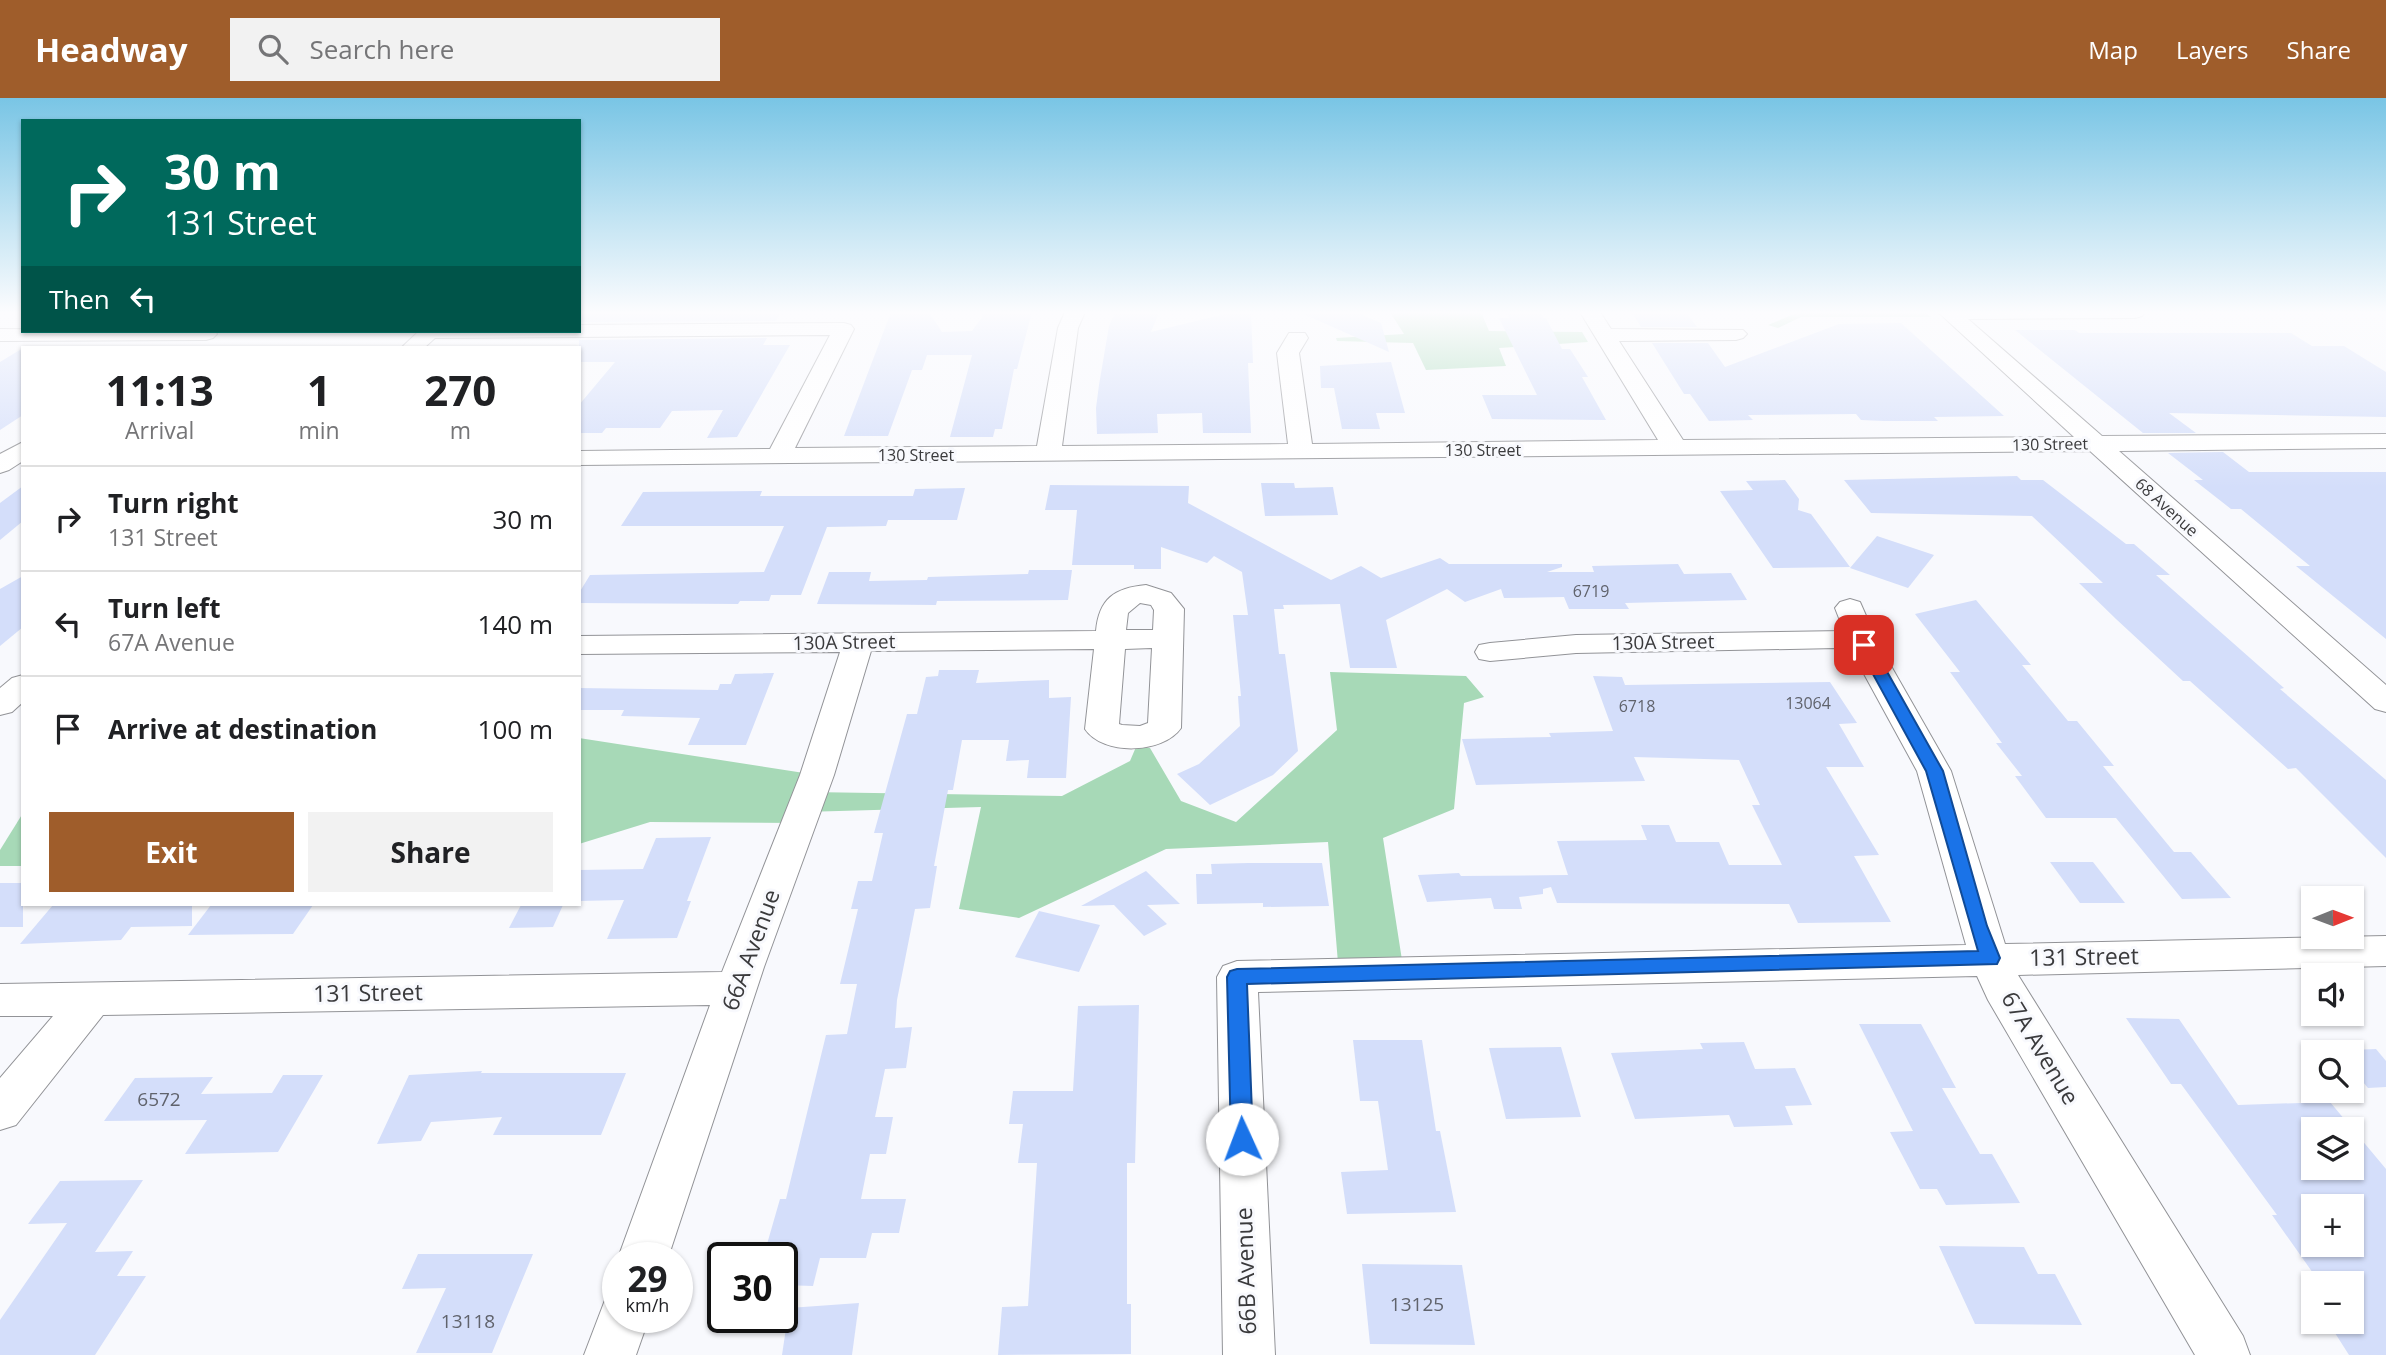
<!DOCTYPE html>
<meta charset="utf-8">
<style>
body{margin:0;font-family:"Open Sans",sans-serif;background:#f2f2f2;color:#202124;height:100vh;display:flex;flex-direction:column;font-size:26px;white-space:nowrap}
*{box-sizing:border-box;margin:0}
p{font-size:23px;color:#757577}
.icon{flex:none;width:38px;height:38px;fill:none;stroke:currentColor;stroke-width:2;stroke-linecap:round;stroke-linejoin:round}
.map{position:relative;flex:1;overflow:hidden}
.side{position:absolute;left:21px;top:248px;width:560px;height:560px;display:flex;flex-direction:column;background:#fff;border-radius:0px;box-shadow:0 2px 5px #0004}
.side>*{flex:none}
.banner{position:absolute;left:21px;top:21px;width:560px;height:214px;border-radius:0px;box-shadow:0 2px 5px #0004;background:#00695c;color:#fff;overflow:hidden}
.needle{width:46px;rotate:89deg}
.buttons{position:absolute;left:2301px;top:788px;display:grid;gap:14px}
.buttons a{display:grid;place-items:center;width:63px;height:63px;border-radius:0px;background:#fff;box-shadow:0 2px 5px #0004;font-size:35px}
.speed{position:absolute;left:602px;top:1144px;display:flex;gap:14px;font-size:35px;font-weight:700;text-align:center}
.speed>*{display:grid;place-content:center;width:91px;height:91px;border-radius:50%;background:#fff;box-shadow:0 2px 5px #0004;line-height:1}
.speed small{font-size:18px;font-weight:400}
.speed .limit{border:4px solid #111;border-radius:10px;background:#fff;color:#111}
.pin{position:absolute;display:grid;place-items:center;width:60px;height:60px;color:#fff;margin:-30px;border-radius:14px;box-shadow:0 4px 10px #0006}
.me{position:absolute;width:77px;margin:-38px;rotate:358deg;stroke-linejoin:round;filter:drop-shadow(0 0 5px #0008)}
.turn{display:flex;align-items:center;gap:24px;height:147px;padding:0 28px;font-size:32px}
.turn .icon{width:91px;height:91px;stroke-width:2.5}
.turn b{display:block;font-size:49px;line-height:60px}
.then{display:flex;align-items:center;height:66px;padding:0 28px;background:#0003;gap:14px;font-size:26px}
.eta{display:flex;justify-content:space-evenly;align-items:center;height:119px;text-align:center}
.eta b{font-size:42px;font-weight:700;line-height:49px}
.primary-button{display:flex;gap:14px;margin-top:auto;padding:14px 28px}
.primary-button a{flex:1;height:80px;border-radius:0px;background:#9f5d2b;color:#fff;font-size:28px;font-weight:700;line-height:80px;text-align:center}
.primary-button a+a{background:#f2f2f2;color:#202124}
ul{padding:0;list-style:none}
li{display:flex;align-items:center;gap:21px;height:105px;padding:0 28px;border-top:2px solid #e0e0e0}
li div{flex:1}
li b{display:block;font-size:26px}
li em{font-style:normal}
header{display:flex;align-items:center;gap:42px;box-sizing:border-box;height:98px;padding:0 35px;background:#9f5d2b;color:#fff}
header strong{font-size:33px}
nav{display:flex;gap:38px;margin-inline-start:auto;font-size:24px}
.search{width:490px;height:63px;background:#f2f2f2;display:flex;align-items:center;gap:18px;box-sizing:border-box;padding:0 24px;border-radius:0px;color:#757577;font-size:26px}
.map>svg:first-child{display:block}
.green{fill:#a7d9b7}
.building{fill:#d4defa;fill-rule:evenodd}
.lines{fill:none;stroke-linecap:round;stroke-linejoin:round}
.minor-casing{stroke:#929397;stroke-width:2}
.minor{fill:#fff;fill-rule:evenodd}
.route{fill:#1a73e8;stroke:#114b97;stroke-width:2}
.labels{text-anchor:middle;stroke-width:6;stroke-linejoin:round;paint-order:stroke}
.far-street-label{font-size:16px;fill:#3a3a3c;stroke:#f8f9fd}
.number-label{font-size:16px;fill:#60636c}
.street-label{font-size:19px;fill:#3a3a3c;stroke:#f8f9fd}
.near-number-label{font-size:19px;fill:#60636c}
.near-street-label{font-size:23px;fill:#3a3a3c;stroke:#f8f9fd}
</style>
<header>
<strong>Headway</strong>
<div class="search"><svg class="icon" aria-label="search" viewBox="0 0 24 24"><circle cx="10" cy="10" r="6"/><path d="M15 15l6 6"/></svg>Search here</div>
<nav><a>Map</a><a>Layers</a><a>Share</a></nav>
</header>
<div class="map">
<svg width="2386" height="1257" viewBox="0 0 2386 1257">
<rect width="100%" height="100%" fill="#f8f9fd"/>
<g class="green">
<path d="M1390,214H1481L1489,233L1582,234L1588,244L1499,250L1506,268L1426,272L1413,245L1337,243L1336,240L1404,236Z"/>
<path d="M1799,214H1925L1931,219H1801L1778,230L1768,227Z"/>
<path d="M1330,574L1466,578L1484,599L1464,605L1454,711L1383,740L1404,875L1339,877L1328,744L1166,751L1019,820L959,811L981,709L803,714L798,725L650,724L579,746V640L817,677L810,694L1062,698L1130,663L1136,649L1150,650L1181,703L1236,724L1337,632Z"/>
<path d="M23,715V768H0V752Z"/>
</g>
<g class="building">
<path d="M579,214H781L776,223L579,224Z"/>
<path d="M891,214H929L942,234L972,233L986,214H1032L1017,271H1014L1002,331H995L993,339H950L972,257H927L922,272H912L888,338H844Z"/>
<path d="M1115,214H1159L1151,234L1233,214H1251L1253,265H1248L1251,335H1203L1202,315L1157,316L1158,335L1097,336L1096,310L1099,287L1109,228Z"/>
<path d="M1299,214H1355L1381,225L1389,254Z"/>
<path d="M1507,214H1540L1543,220H1546L1562,251H1570L1588,279H1582L1606,322L1492,321L1482,297H1537L1499,220H1509Z"/>
<path d="M1647,214H1686L1697,229H1641L1633,216H1649Z"/>
<path d="M1901,225L2004,318L1934,319L1938,323H1884L1861,322L1856,316L1748,317L1753,322L1709,323L1690,296H1684L1652,245H1708L1725,269L1839,226Z"/>
<path d="M2015,232H2075L2079,235H2291L2312,248H2344L2386,274V319L2169,315L2196,335H2143Z"/>
<path d="M767,240L763,247H790L737,339L707,340L723,312L672,313L660,330H606L602,335H579V307L615,264H579V242Z"/>
<path d="M23,250V317L0,332V264Z"/>
<path d="M1391,264L1405,315H1376L1380,331H1342L1334,290H1321L1320,268Z"/>
<path d="M2223,354L2249,374H2386V541L2296,468H2310L2241,411H2231L2194,382H2203L2168,355Z"/>
<path d="M2017,378L2021,382H2043L2126,446H2134L2170,477H2156L2284,590L2280,591L2386,682V760L2296,670L2288,671L2190,583H2183L2116,521L2079,485H2103L2032,418L1871,415L1844,382Z"/>
<path d="M1785,382L1799,401L1798,412L1811,416L1850,469L1773,470L1720,393L1753,392L1746,383Z"/>
<path d="M1261,385H1294L1295,390L1333,389L1338,417L1265,418Z"/>
<path d="M1050,387L1189,388L1188,405L1331,482L1361,468L1381,480L1440,460L1449,466H1562V469L1547,474H1594L1592,468L1678,466L1684,476L1731,475L1747,502L1625,505L1629,511H1569L1564,499L1504,500L1501,491L1465,504L1447,491L1386,522L1397,570H1350L1340,506L1283,507L1284,511H1274L1279,556H1285L1298,653L1273,677L1210,707L1177,676L1199,666L1240,628L1238,598H1241L1233,517H1248L1242,474L1214,458L1207,465L1161,449V471H1134V467H1072L1077,412H1045Z"/>
<path d="M23,388V423L0,442V405Z"/>
<path d="M965,390L957,422H888L886,428L827,429L801,497H771L769,503H740L738,506L579,505V495L590,477L764,474L784,428H621L643,394L762,393L760,398H913L915,391Z"/>
<path d="M1877,438L1934,457L1908,490L1850,470Z"/>
<path d="M1029,472H1072L1068,502L937,503L936,507L817,506L829,474H871L869,483L927,482L928,479L1028,476Z"/>
<path d="M23,478V529L0,548V491Z"/>
<path d="M1976,502L2031,567H2022L2068,623H2077L2114,668H2103L2174,754H2191L2231,800L2182,801L2116,720H2046L2015,678H2022L1996,645H2002L1950,574H1960L1915,516Z"/>
<path d="M939,572H979L976,585L1049,582V600L1071,599L1066,680H1027L1029,662L1006,663L1009,642H962L953,692H948L934,768H937L930,810L915,811L897,902L895,930L912,929L906,970L885,971L875,1019H893L886,1056H870L861,1101H906L899,1135H872L866,1160H820L813,1188L782,1187V1160H763L780,1101H786L826,937L847,936L857,886H840L858,811H851L858,783H872L883,735H874L907,616H917L926,579L938,578Z"/>
<path d="M774,575L746,647H688L700,620L621,618L624,612H579V590L718,592L720,586H731L735,576Z"/>
<path d="M1593,578L1622,579L1625,587L1830,584L1857,625L1839,626L1864,669H1826L1879,757L1854,758L1891,824L1798,825L1789,806L1557,805L1551,789L1543,791V796L1519,799L1522,811H1494L1491,800L1427,804L1418,777L1459,775L1461,778L1568,777L1557,743L1647,742L1641,727H1669L1676,744H1719L1729,767H1782L1752,707H1760L1739,662L1634,659L1645,683L1476,687L1462,641L1551,639L1549,635L1613,633Z"/>
<path d="M711,739L687,803H691L677,840L607,841L624,802L579,803V772L643,771L656,740Z"/>
<path d="M2050,764H2093L2125,805H2080Z"/>
<path d="M1248,765H1322L1329,808L1263,809V805L1197,806L1196,776H1212L1211,766Z"/>
<path d="M1146,773L1180,806L1147,807L1167,826L1144,838L1114,807L1081,808Z"/>
<rect x="0" y="785" width="23" height="44"/>
<path d="M53,807H192V828L131,829L121,842L20,846Z"/>
<path d="M211,807H313L293,836L188,837Z"/>
<path d="M521,807H563L553,829L509,830Z"/>
<path d="M1039,813L1100,827L1079,874L1015,859Z"/>
<path d="M1139,907L1135,1065H1127V1206H1131V1256L998,1257L1002,1209L1028,1208L1037,1065H1018L1023,1026H1009L1013,993H1073L1078,908Z"/>
<path d="M2126,920L2179,921L2238,1007L2330,1004L2386,1071V1257H2349L2328,1224L2352,1223V1185H2320L2272,1117H2277L2181,986H2171ZM2314,1031H2352V1069H2314ZM2314,1108H2352V1146H2314Z"/>
<path d="M1859,926H1921L1956,990H1942L1980,1056H1992L2020,1105L1946,1107L1937,1091H1920L1890,1034L1913,1033Z"/>
<path d="M1353,942H1422L1436,1033H1440L1456,1114L1347,1116L1341,1074L1388,1072L1378,1003H1360Z"/>
<path d="M1744,944L1755,971L1795,970L1812,1007L1785,1008L1793,1027L1734,1029L1729,1017L1635,1021L1611,955L1703,951L1700,945Z"/>
<path d="M1561,949L1581,1019L1506,1021L1489,950Z"/>
<path d="M2376,951L2386,963V989L2368,990L2352,971V952Z"/>
<path d="M482,973L481,975H626L601,1037H493L502,1019L431,1024L421,1043L377,1046L409,977Z"/>
<path d="M283,977H323L278,1054L185,1056L207,1022L104,1023L135,980L213,979L201,996L272,995Z"/>
<path d="M143,1082L95,1154L133,1153L117,1178H146L95,1257H0V1222L67,1125L28,1126L60,1083Z"/>
<path d="M1939,1148L2024,1149L2038,1176H2055L2082,1227L1975,1226Z"/>
<path d="M418,1156H533L492,1255H416L446,1190L402,1191Z"/>
<path d="M1362,1166L1462,1167L1475,1247L1370,1246Z"/>
<path d="M859,1205L852,1257H782L789,1210Z"/>
</g>
<g class="lines">
<g class="minor-casing">
<g id="minor">
<path d="M1065,214H1085L1078,230L1062,348L1288,346L1277,255L1289,235H1305L1308,240L1299,255L1312,346L1658,342L1580,214H1600L1611,231L1743,232L1747,236L1743,240L1736,242L1619,243L1683,342L2074,339L1938,214H2145L2142,218L2135,220L1968,221L2102,338L2386,336V350L2119,353L2386,587V614L2375,611L2090,353L579,367V353L770,351L830,237L435,240L424,250H401L419,233H579V227L844,225L851,227L854,231L795,350L1037,348L1058,230Z"/>
<path d="M0,231L214,233L217,236L213,240L206,242L0,243Z"/>
<path d="M23,344V363L9,372L0,375V356Z"/>
<path d="M1146,487L1171,495L1184,511L1181,630C1163,656 1103,658 1085,631L1094,551L871,553L834,677L764,869L668,1160H618L710,907L103,917L16,1027L0,1032V980L53,918H0V886L722,874L800,677L840,554L579,556V538L1096,533C1099,501 1114,490 1146,487ZM1140,505L1151,507L1154,512L1153,532H1126L1128,515ZM1152,550L1148,625L1140,628L1122,627L1119,626L1125,551Z"/>
<path d="M1850,501L1860,504L1879,547L1951,673L2005,846L2386,838V868L2018,877L2243,1238L2250,1257H2195L1988,902L1977,878L1258,894L1275,1257H1223L1217,879L1223,868L1237,863L1966,847L1917,673L1852,554L1837,550L1576,555L1490,563L1479,561L1475,554L1479,547L1490,545L1576,537L1844,533L1835,510L1840,504Z"/>
<path d="M23,577V604L12,614L0,617V590L12,580Z"/>
<path d="M618,1197V1220H649L636,1257H584L605,1202Z"/>
</g>
</g>
<use href="#minor" class="minor"/>
</g>
<linearGradient id="sky" x2="0" y2="1"><stop stop-color="#79c5e5"/><stop offset="0.55" stop-color="#fcfcfe"/><stop offset="1" stop-color="#fcfcfe" stop-opacity="0"/></linearGradient>
<rect width="2386" height="390" fill="url(#sky)"/>
<path class="route" d="M1864,543L1872,547L1943,673L1987,828L2000,860L1997,866L1247,886L1253,1041L1250,1048L1242,1050L1234,1048L1231,1041L1227,879L1230,873L1237,871L1978,853L1926,673L1857,547Z"/>
<g class="labels">
<g class="far-street-label">
<text transform="translate(2050 346) rotate(-1)" y="6">130 Street</text>
<text x="1483" y="358">130 Street</text>
<text x="916" y="363">130 Street</text>
<text transform="translate(2167 409) rotate(42)" y="6">68 Avenue</text>
</g>
<g class="number-label">
<text x="1591" y="499">6719</text>
<text x="1808" y="611">13064</text>
<text x="1637" y="614">6718</text>
</g>
<g class="street-label">
<text transform="translate(844 544) rotate(-1)" y="7">130A Street</text>
<text transform="translate(1663 544) rotate(-1)" y="7">130A Street</text>
</g>
<g class="near-number-label">
<text x="159" y="1008">6572</text>
<text x="1417" y="1213">13125</text>
<text x="468" y="1230">13118</text>
</g>
<g class="near-street-label">
<text transform="translate(751 852) rotate(-70)" y="8">66A Avenue</text>
<text transform="translate(2084 859) rotate(-1)" y="8">131 Street</text>
<text transform="translate(368 895) rotate(-1)" y="8">131 Street</text>
<text transform="translate(2040 950) rotate(59)" y="8">67A Avenue</text>
<text transform="translate(1246 1173) rotate(-92)" y="8">66B Avenue</text>
</g>
</g>
</svg>
<div class="buttons">
<a><svg class="needle" viewBox="-14 -14 28 28"><path d="M0-13l5 13h-10z" fill="#e53935"/><path d="M0 13l5-13h-10z" fill="#757577"/></svg></a>
<a><svg class="icon" aria-label="sound" viewBox="0 0 24 24"><path d="M4 9h4l5-4v14l-5-4H4zM17 9q2 3 0 6"/></svg></a>
<a><svg class="icon" aria-label="search" viewBox="0 0 24 24"><circle cx="10" cy="10" r="6"/><path d="M15 15l6 6"/></svg></a>
<a><svg class="icon" aria-label="layers" viewBox="0 0 24 24"><path d="M12 4l9 5-9 5-9-5zM3 14l9 5 9-5"/></svg></a>
<a>+</a>
<a>−</a>
</div>
<div class="speed"><div>29<small>km/h</small></div><div class="limit">30</div></div>
<div class="pin" style="left:1864px;top:547px;background:#d93025"><svg class="icon" aria-label="arrive" viewBox="0 0 24 24"><path d="M6 21V4h12l-3 4 3 4H6"/></svg></div>
<svg class="me" style="left:1242px;top:1041px" viewBox="-20 -20 40 40"><circle r="19" fill="#fff"/><path d="M0-13L10 11 0 6-10 11z" fill="#1a73e8"/></svg>
<div class="banner">
<div class="turn"><svg class="icon" aria-label="right" viewBox="0 0 24 24"><path d="M7 20v-9h11M14 6l5 5-5 5"/></svg><div><b>30 m</b>131 Street</div></div>
<div class="then">Then<svg class="icon" aria-label="left" viewBox="0 0 24 24"><path d="M17 20v-9H6M10 6l-5 5 5 5"/></svg></div>
</div>
<section class="side">
<div class="eta">
<div><b>11:13</b><p>Arrival</p></div>
<div><b>1</b><p>min</p></div>
<div><b>270</b><p>m</p></div>
</div>
<ul>
<li><svg class="icon" aria-label="right" viewBox="0 0 24 24"><path d="M7 20v-9h11M14 6l5 5-5 5"/></svg><div><b>Turn right</b><p>131 Street</p></div><em>30 m</em></li>
<li><svg class="icon" aria-label="left" viewBox="0 0 24 24"><path d="M17 20v-9H6M10 6l-5 5 5 5"/></svg><div><b>Turn left</b><p>67A Avenue</p></div><em>140 m</em></li>
<li><svg class="icon" aria-label="arrive" viewBox="0 0 24 24"><path d="M6 21V4h12l-3 4 3 4H6"/></svg><div><b>Arrive at destination</b></div><em>100 m</em></li>
</ul>
<div class="primary-button"><a>Exit</a><a>Share</a></div>
</section>
</div>
